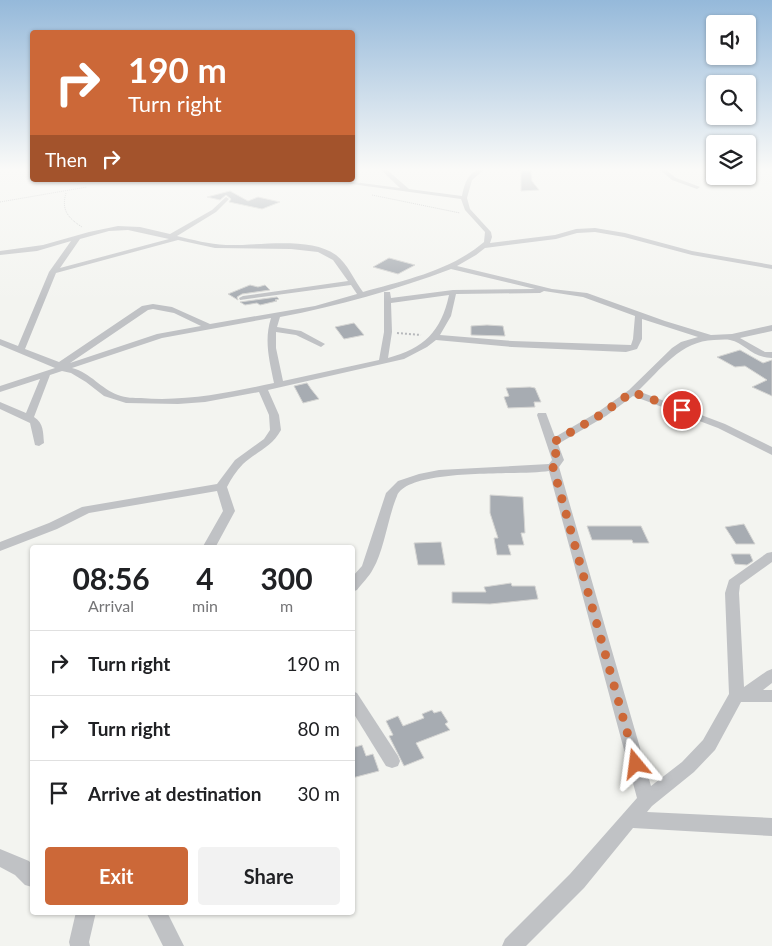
<!DOCTYPE html>
<style>
body{margin:0;font-family:Lato,sans-serif;background:#f2f2f2;color:#202124;height:100vh;display:flex;flex-direction:column;font-size:19px;white-space:nowrap}
*{box-sizing:border-box;margin:0}
p{font-size:16px;color:#757577}
.icon{flex:none;width:28px;height:28px;fill:none;stroke:currentColor;stroke-width:2;stroke-linecap:round;stroke-linejoin:round}
.map{position:relative;flex:1;overflow:hidden}
.side{position:absolute;left:30px;top:545px;width:325px;height:370px;display:flex;flex-direction:column;background:#fff;border-radius:5px;box-shadow:0 1px 4px #0004}
.side>*{flex:none}
.top-card{position:absolute;left:30px;top:30px;width:325px;height:152px;border-radius:5px;box-shadow:0 1px 4px #0004;background:#cc6838;color:#fff;overflow:hidden}
.fabs{position:absolute;left:706px;top:15px;display:grid;gap:10px}
.fabs a{display:grid;place-items:center;width:50px;height:50px;border-radius:5px;background:#fff;box-shadow:0 1px 4px #0004;font-size:25px}
.pin{position:absolute;display:grid;place-items:center;width:42px;height:42px;color:#fff;margin:-21px;border:2px solid #fff;border-radius:50%;box-shadow:0 1px 5px #0007}
.me{position:absolute;width:55px;margin:-28px;rotate:344deg;stroke-linejoin:round;filter:drop-shadow(0 0 4px #0008)}
.turn{display:flex;align-items:center;gap:18px;height:105px;padding:0 15px;font-size:22px}
.turn .icon{width:65px;height:65px;stroke-width:2.5}
.turn b{display:block;font-size:35px;line-height:42px}
.then{display:flex;align-items:center;height:48px;padding:0 15px;background:#0003;gap:10px;font-size:19px}
.eta{display:flex;justify-content:space-evenly;align-items:center;height:85px;text-align:center}
.eta b{font-size:30px;font-weight:700;line-height:35px}
.button{display:flex;gap:10px;margin-top:auto;padding:10px 15px}
.button a{flex:1;height:58px;border-radius:5px;background:#cc6838;color:#fff;font-size:20px;font-weight:700;line-height:58px;text-align:center}
.button a+a{background:#f2f2f2;color:#202124}
ul{padding:0;list-style:none}
li{display:flex;align-items:center;gap:15px;height:65px;padding:0 15px;border-top:1px solid #e0e0e0}
li div{flex:1}
li b{display:block;font-size:19px}
li em{font-style:normal}
.map>svg:first-child{display:block}
.building{fill:#a7acb2;stroke:#d5d5d3}
.lines{fill:none;stroke-linecap:round;stroke-linejoin:round}
.path-far1{stroke:#b7b9bc;stroke-width:1;stroke-dasharray:1 1;stroke-linecap:butt}
.path{stroke:#b7b9bc;stroke-width:2;stroke-dasharray:2 2;stroke-linecap:butt}
.minor{fill:#c0c2c5;fill-rule:evenodd}
.route{stroke:#cc6838;stroke-width:9;stroke-dasharray:0 16.2}
</style>
<div class="map">
<svg width="772" height="946" viewBox="0 0 772 946">
<rect width="100%" height="100%" fill="#f3f4f0"/>
<g class="building">
<path d="M521,170L531,171L532,181L539,190L521,191Z"/>
<path d="M230,191L248,201L258,197L280,202L262,209L229,202L231,199L226,195L220,200L207,197Z"/>
<path d="M389,258L415,265L398,274L373,267Z"/>
<path d="M250,285L258,287L265,285L270,290L242,294L237,297L238,300L228,294Z"/>
<path d="M277,297L279,299L275,300L277,301L260,305L257,303L245,305L240,302Z"/>
<path d="M354,323L364,335L344,339L335,327Z"/>
<path d="M487,325L503,326L505,336L471,335V326Z"/>
<path d="M740,350L763,363L772,360V396L752,387L767,380L745,366L735,367L717,357Z"/>
<path d="M307,383L311,389L319,399L303,403L294,386Z"/>
<path d="M530,387L535,388L541,402H534L535,407L508,408L504,397L509,396L506,388Z"/>
<path d="M490,495L523,497L525,533H521L524,545H508L511,555H497L494,538H498L490,513Z"/>
<path d="M744,524L755,544H736L725,527Z"/>
<path d="M587,526H641L649,543H633L632,540H592Z"/>
<path d="M441,542L445,565H418L414,543Z"/>
<path d="M731,554H750L753,561L747,565L735,564Z"/>
<path d="M511,583L512,586H535L538,599L490,604L452,603V592H486L484,587Z"/>
<path d="M432,710L434,713L441,711L448,722L445,724L450,730L416,743L424,758L404,766L389,736L393,735L386,721L398,716L403,726L424,718L422,714Z"/>
<path d="M362,745L366,756L373,754L379,771L352,778V748Z"/>
</g>
<g class="lines">
<g class="path-far1">
<path d="M516,169L519,171"/>
<path d="M66,193C61,210 68,218 82,227"/>
<path d="M372,195L460,213"/>
<path d="M0,202L87,187"/>
</g>
<path class="path" d="M397,333L421,335"/>
<g class="minor">
<path d="M380,169H386L409,189L462,196C465,182 469,169 485,169L472,180L467,198L470,209L491,232L492,237L490,243L555,235L576,229L595,228L625,233L692,251L772,265V269L692,255L624,237L595,232L577,233L556,239L485,248L476,255L457,266L552,289L587,293L665,321L711,335L732,334L772,325V331L740,338L765,352H772V358C752,358 745,343 730,340C725,339 719,340 714,340C681,341 661,369 638,391L725,424L772,447V455L718,428L633,396L606,416L558,444L564,460L559,467L651,786L682,762L703,740L729,694L725,593L729,580L767,553L772,552V562L740,585L739,593L744,687L767,671L772,669V683L763,690H772V702H741L715,750L694,772L652,806L647,812L772,818V836L633,828L584,888L526,946H502L505,939L570,874L637,798L549,471C519,476 409,467 397,496C388,517 384,551 373,569C369,577 362,583 357,590L352,592V577L362,566L386,493L398,481L419,474L439,470L549,464L552,460L537,415L538,413H546L555,437L598,412L629,390L672,348L681,342L698,337L642,319V339L637,349L626,352L512,347L436,340L427,347L404,359L268,390L279,415L281,430C272,447 256,452 243,464C236,471 231,479 227,487L235,511L215,548H202L223,511L217,491L89,513L57,529L0,551V542L49,523L82,507L217,484L235,460L264,439L270,430L269,415L259,392L205,402L178,404L126,403L104,396L86,382L71,373L62,371L50,375L34,417C44,423 43,433 44,443L39,446L35,445L30,423L0,409V402L26,413L40,379L0,392V386L55,368L0,345V339L18,346L49,272L71,241L37,251L0,255V251L43,245L89,232L118,226L140,227L170,234L212,210L226,197L229,199L216,212L177,236C193,240 209,244 226,245C257,246 310,236 336,255C348,264 354,280 363,292C405,280 450,271 484,242L485,232L465,210L461,199L322,180H338L400,188ZM128,230L169,239L60,268L80,239L109,231ZM178,240L215,248L291,249L318,252L333,260L348,281L243,296L239,298L240,300L351,285L357,294L315,306L210,324L172,307L153,304L142,306L59,362L25,349L56,273ZM451,269L535,289L453,290L391,298L390,292H384V332L379,360L283,381L276,348V332L296,335L321,347L325,344L301,331L277,327L280,317C338,306 395,290 451,269ZM544,291L583,297L635,316L633,339L631,345L512,341L440,335L451,316L456,294L540,293ZM449,295C441,332 424,348 388,358L392,332L391,303ZM153,309L174,313L201,326L157,334L70,363L148,310ZM271,318C264,340 269,359 274,383C232,392 186,402 141,398C134,398 126,398 118,395C101,389 91,373 72,368L162,338Z"/>
<path d="M659,169H665L676,178L700,187L697,189L672,180Z"/>
<path d="M352,691L357,693L398,756L400,761L398,766L392,768L386,766L352,711Z"/>
<path d="M0,849L29,861L32,865V887L25,885L15,875L0,867Z"/>
<path d="M76,912H96L89,942L90,946H70L69,942Z"/>
<path d="M146,912H167L184,946H163Z"/>
</g>
</g>
<linearGradient id="sky" x2="0" y2="1"><stop stop-color="#95b9da"/><stop offset="0.56" stop-color="#fafaf8"/><stop offset="1" stop-color="#fafaf8" stop-opacity="0"/></linearGradient>
<rect width="772" height="302" fill="url(#sky)"/>
<g class="lines">
<path class="route" d="M636,764L553,467L558,460L552,443L602,414L632,392L682,410"/>
</g>
</svg>
<div class="fabs">
<a><svg class="icon" aria-label="sound" viewBox="0 0 24 24"><path d="M4 9h4l5-4v14l-5-4H4zM17 9q2 3 0 6"/></svg></a>
<a><svg class="icon" aria-label="search" viewBox="0 0 24 24"><circle cx="10" cy="10" r="6"/><path d="M15 15l6 6"/></svg></a>
<a><svg class="icon" aria-label="layers" viewBox="0 0 24 24"><path d="M12 4l9 5-9 5-9-5zM3 14l9 5 9-5"/></svg></a>
</div>
<div class="pin" style="left:682px;top:410px;background:#d93025"><svg class="icon" aria-label="arrive" viewBox="0 0 24 24"><path d="M6 21V4h12l-3 4 3 4H6"/></svg></div>
<svg class="me" style="left:636px;top:764px" viewBox="-20 -20 40 40"><path d="M0-17L14 15 0 8-14 15z" fill="#cc6838" stroke="#fff" stroke-width="4"/></svg>
<div class="top-card">
<div class="turn"><svg class="icon" aria-label="right" viewBox="0 0 24 24"><path d="M7 20v-9h11M14 6l5 5-5 5"/></svg><div><b>190 m</b>Turn right</div></div>
<div class="then">Then<svg class="icon" aria-label="right" viewBox="0 0 24 24"><path d="M7 20v-9h11M14 6l5 5-5 5"/></svg></div>
</div>
<section class="side">
<div class="eta">
<div><b>08:56</b><p>Arrival</p></div>
<div><b>4</b><p>min</p></div>
<div><b>300</b><p>m</p></div>
</div>
<ul>
<li><svg class="icon" aria-label="right" viewBox="0 0 24 24"><path d="M7 20v-9h11M14 6l5 5-5 5"/></svg><div><b>Turn right</b></div><em>190 m</em></li>
<li><svg class="icon" aria-label="right" viewBox="0 0 24 24"><path d="M7 20v-9h11M14 6l5 5-5 5"/></svg><div><b>Turn right</b></div><em>80 m</em></li>
<li><svg class="icon" aria-label="arrive" viewBox="0 0 24 24"><path d="M6 21V4h12l-3 4 3 4H6"/></svg><div><b>Arrive at destination</b></div><em>30 m</em></li>
</ul>
<div class="button"><a>Exit</a><a>Share</a></div>
</section>
</div>
